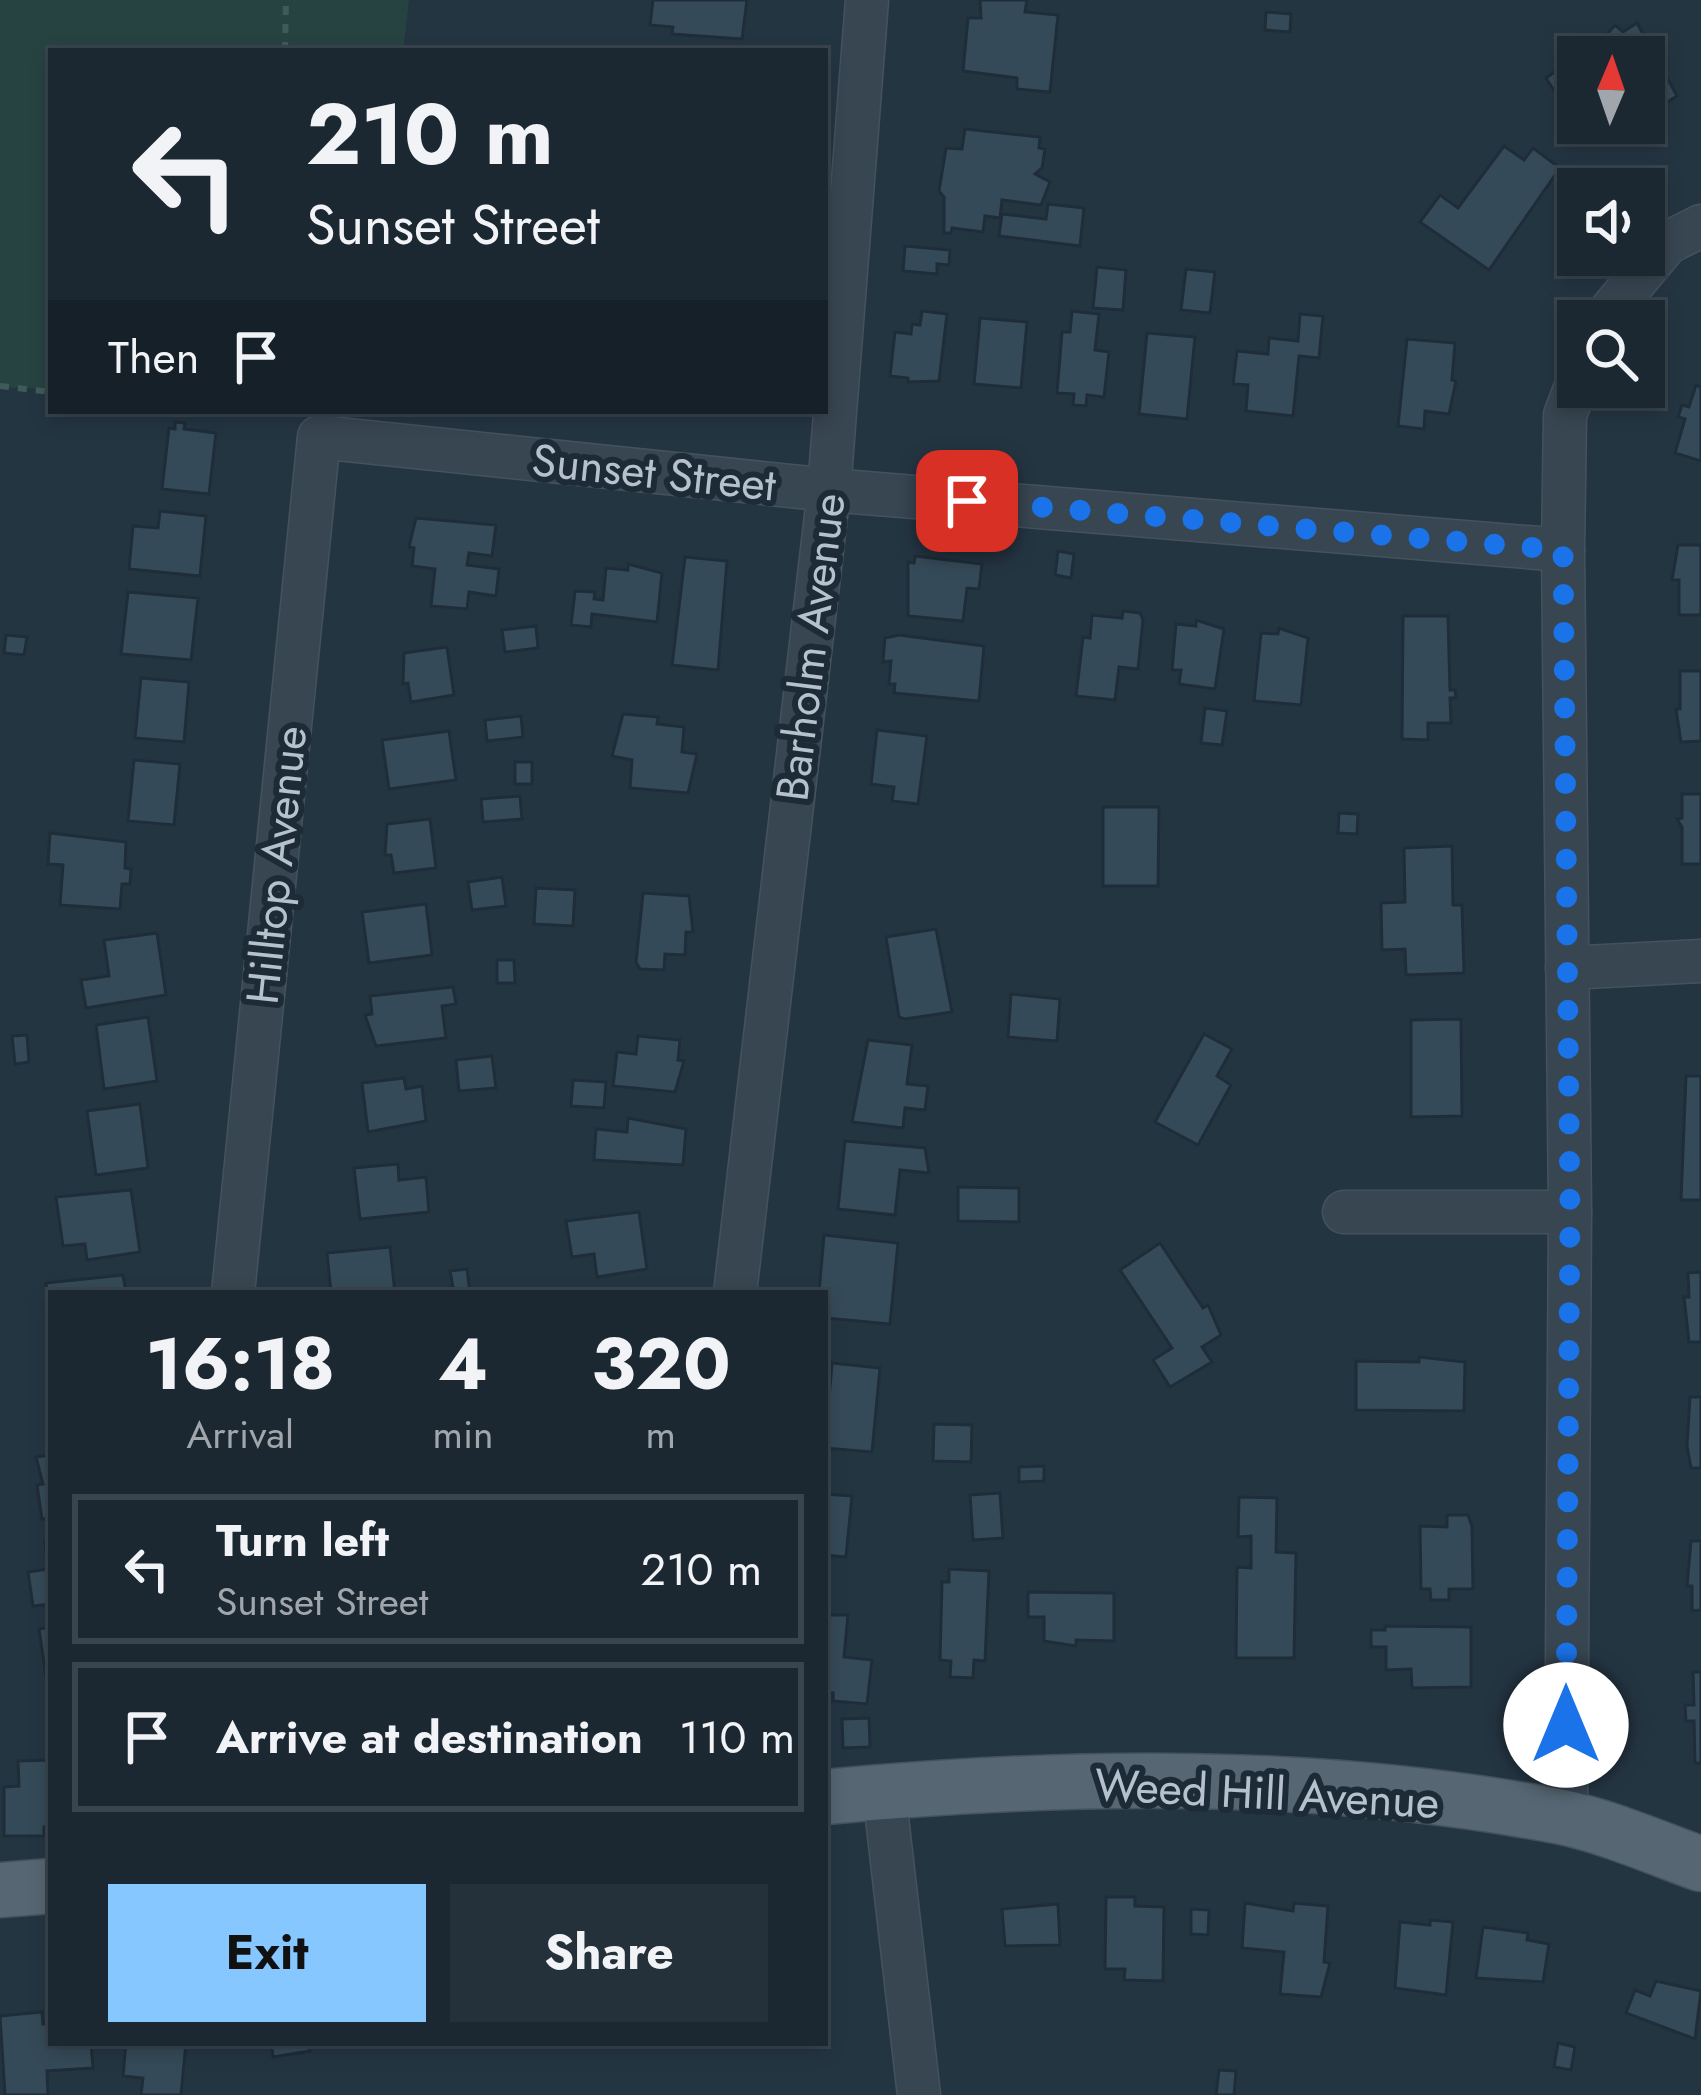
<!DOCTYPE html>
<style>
body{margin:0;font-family:Jost,sans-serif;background:#24303a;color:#f1f3f6;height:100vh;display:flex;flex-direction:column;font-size:45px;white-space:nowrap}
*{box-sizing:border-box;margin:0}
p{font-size:39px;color:#a0a6ac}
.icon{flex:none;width:66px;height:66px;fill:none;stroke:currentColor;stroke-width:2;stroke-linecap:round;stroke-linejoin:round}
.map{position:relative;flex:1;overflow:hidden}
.details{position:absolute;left:48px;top:1290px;width:780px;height:756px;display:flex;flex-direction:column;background:#1b2832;border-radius:0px;box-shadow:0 6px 18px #0003,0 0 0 3px #39444d}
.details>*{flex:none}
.guide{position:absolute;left:48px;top:48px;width:780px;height:366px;border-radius:0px;box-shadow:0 6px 18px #0003,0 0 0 3px #39444d;background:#1b2832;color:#f1f3f6;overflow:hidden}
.needle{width:78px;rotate:2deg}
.controls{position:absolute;left:1557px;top:36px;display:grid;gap:24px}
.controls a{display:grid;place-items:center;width:108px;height:108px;border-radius:0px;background:#1b2832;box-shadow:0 6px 18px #0003,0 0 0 3px #39444d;font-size:60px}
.pin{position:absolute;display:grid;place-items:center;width:102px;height:102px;color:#fff;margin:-51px;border-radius:24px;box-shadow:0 6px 18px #0006}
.me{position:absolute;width:132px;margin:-66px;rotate:0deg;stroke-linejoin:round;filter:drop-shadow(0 0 9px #0008)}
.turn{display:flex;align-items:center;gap:42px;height:252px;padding:0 60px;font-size:54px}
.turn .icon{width:156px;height:156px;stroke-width:2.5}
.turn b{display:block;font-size:84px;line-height:102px}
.then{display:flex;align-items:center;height:114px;padding:0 60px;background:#0003;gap:24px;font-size:45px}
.eta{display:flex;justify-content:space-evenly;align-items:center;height:204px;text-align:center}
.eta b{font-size:72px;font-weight:700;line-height:84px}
.action{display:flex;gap:24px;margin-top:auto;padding:24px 60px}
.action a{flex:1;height:138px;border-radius:0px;background:#87c7ff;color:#111;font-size:48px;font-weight:700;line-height:138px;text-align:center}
.action a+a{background:#24303a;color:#f1f3f6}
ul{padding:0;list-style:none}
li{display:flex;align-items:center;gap:36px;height:150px;margin:0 24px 18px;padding:0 36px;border:6px solid #39444d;border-radius:0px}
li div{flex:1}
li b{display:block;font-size:45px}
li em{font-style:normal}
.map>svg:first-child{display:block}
.green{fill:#264342}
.building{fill:#354a58;stroke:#1f2d39;stroke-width:3}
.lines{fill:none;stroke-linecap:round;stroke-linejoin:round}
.minor-casing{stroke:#45525e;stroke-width:45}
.major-casing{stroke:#45525e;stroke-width:57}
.path{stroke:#3f5b59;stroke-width:6;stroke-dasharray:9 9;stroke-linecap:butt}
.minor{stroke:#384652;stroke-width:42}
.major{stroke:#566672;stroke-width:54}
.route{stroke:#1a73e8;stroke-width:21;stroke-dasharray:0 37.8}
.labels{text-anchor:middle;stroke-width:12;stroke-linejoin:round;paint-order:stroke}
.street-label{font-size:45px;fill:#b5c1cc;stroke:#1d2b37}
</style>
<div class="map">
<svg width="1701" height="2095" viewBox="0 0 1701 2095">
<rect width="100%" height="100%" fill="#243542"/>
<path class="green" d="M0,0H409L403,51H51V389L0,387Z"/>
<g class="building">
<path d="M653,0H747L742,39L672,34L673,27L650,25Z"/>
<path d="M980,0H1027L1025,12L1058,15L1050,92L1017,89V78L963,71L968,18H981Z"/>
<path d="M1266,12L1291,14L1290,32L1265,30Z"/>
<path d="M1637,23L1677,96L1648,114L1653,121L1639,130L1635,123H1644V57H1578V123H1633L1590,146L1546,78L1607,36L1610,39L1607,34L1615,25L1623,32Z"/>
<path d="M965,129L1040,137L1039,148L1045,149L1042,168L1035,174L1050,182L1041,205L1002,200L1000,218L985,216L983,232L952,228L951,233H944V197L939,191L946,148L962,149Z"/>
<path d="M1504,146L1524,160L1533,148L1560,168L1489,270L1420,222L1440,195L1458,208Z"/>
<path d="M1048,204L1084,208L1080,246L999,236L1002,214L1046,219Z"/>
<path d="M905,246L950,250L949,265L937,264V274L903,271Z"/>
<path d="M1097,267L1126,270L1123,310L1093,308Z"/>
<path d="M1186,269L1215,272L1210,313L1181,310Z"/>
<path d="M922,311L947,314L939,381L908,382V378L890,376L895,332L911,334L912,324L920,325Z"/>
<path d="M1072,311L1099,314L1095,350L1109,352L1104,397L1087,395L1086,406L1073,405L1074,394L1057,393L1062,332H1070Z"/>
<path d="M1300,314L1323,316L1319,358L1299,356L1293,416L1246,411L1248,385L1233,384L1237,351L1268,354L1269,338L1298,341Z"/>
<path d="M980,318L1027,322L1021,388L974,384Z"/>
<path d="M1147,333L1195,337L1187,419L1139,414Z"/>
<path d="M1407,339L1455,343L1452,380L1456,381L1449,414L1425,411L1424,429L1398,426Z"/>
<path d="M1696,385L1701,387V461L1675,453L1685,419L1678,417L1682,405L1689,407Z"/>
<path d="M175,422L185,423L184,429L216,433L209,494L162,489L169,428L175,429Z"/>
<path d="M160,511L206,516L200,576L129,569L133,526L158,528Z"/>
<path d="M416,518L496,525L492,556L469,553L467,565L499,569L496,596L469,592L467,609L431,606L435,569L412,566L414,548L409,547Z"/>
<path d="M1678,545H1701V615H1679V580H1672Z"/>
<path d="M1058,551L1074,554L1071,578L1055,575Z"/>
<path d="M915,556L982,564L979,589L967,588L963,621L908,616V562L914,563Z"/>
<path d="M685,557L727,561L718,670L672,665Z"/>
<path d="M628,564L662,573L657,622L592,614L591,627L571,625L575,591L595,592L594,599L603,600L606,568L628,570Z"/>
<path d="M128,592L198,598L191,660L121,654Z"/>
<path d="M1123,611L1140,613L1143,620L1138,669L1119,667L1115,700L1076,696L1083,637L1090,638L1092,615L1122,618Z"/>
<path d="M1403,616H1448L1450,690H1455L1456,698H1450L1451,723H1428V740L1402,739Z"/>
<path d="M1196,620L1224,629L1215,689L1179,684L1181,670H1172L1176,624L1196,626Z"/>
<path d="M536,626L538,648L505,652L502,630Z"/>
<path d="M1279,628L1308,638L1301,705L1254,701L1261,633L1278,634Z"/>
<path d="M6,635L27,637L24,655L4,653Z"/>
<path d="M899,635L984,646L979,701L894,693L895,684H889L891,661L883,662L885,638Z"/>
<path d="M447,647L454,695L411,702L408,683L403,684L404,653Z"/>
<path d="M1680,671H1701V741L1681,742L1676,709H1680Z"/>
<path d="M141,678L189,682L184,742L135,738Z"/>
<path d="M1205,708L1227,711L1222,745L1201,743Z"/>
<path d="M623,714L658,717L657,724L684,727L682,752L697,754L688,793L630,788L632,760L612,756Z"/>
<path d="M521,716L523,737L487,741L485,720Z"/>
<path d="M877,730L927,736L918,804L892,801L894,787L871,784Z"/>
<path d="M449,731L456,780L389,789L382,740Z"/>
<path d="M134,760L180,764L174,825L128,821Z"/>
<rect x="515" y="762" width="17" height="22"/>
<path d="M1682,794H1701V864H1682V827L1677,819L1682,818Z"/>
<path d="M520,796L522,819L483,822L481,799Z"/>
<path d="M1103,807H1159L1158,886H1103Z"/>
<path d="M1339,813L1358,814L1357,834L1338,833Z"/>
<path d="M430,819L436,868L394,873L391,855H385L387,824Z"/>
<path d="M50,833L126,842L125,868L131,869L130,884H122L120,909L60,905L63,865L48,864Z"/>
<path d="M1452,846L1453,905H1462L1464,973L1406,975L1405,949L1382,950L1381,903L1405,902L1404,848Z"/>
<path d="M502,877L506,906L472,910L468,882Z"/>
<path d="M536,888L575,890L573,926L534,924Z"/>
<path d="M643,893L689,896L693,932H686L685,955L665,954L664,970L640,969L636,962Z"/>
<path d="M426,904L432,955L369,963L362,912Z"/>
<path d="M936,929L952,1012L905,1019L899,1017L886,937Z"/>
<path d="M157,933L166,995L86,1008L81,980L109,976L104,940Z"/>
<path d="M497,960H514L515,983H497Z"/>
<path d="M453,987L456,1004L442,1006L446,1038L376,1046L365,1015L372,1014L370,996Z"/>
<path d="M1011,994L1060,999L1057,1041L1008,1037Z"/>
<path d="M148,1017L157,1081L104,1089L96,1025Z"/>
<path d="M1461,1019L1462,1116L1411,1117V1020Z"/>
<path d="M1204,1034L1232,1049L1217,1076L1231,1085L1198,1145L1155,1122Z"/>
<path d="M27,1035L29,1062L15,1064L12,1036Z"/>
<path d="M638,1036L680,1040L678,1060L684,1061L675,1092L613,1086L617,1052L636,1054Z"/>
<path d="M868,1040L912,1045L907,1084L928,1086L925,1110L905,1108L903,1128L852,1122Z"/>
<path d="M492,1056L496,1088L459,1091L456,1060Z"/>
<path d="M1686,1076H1701V1200H1681Z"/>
<path d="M404,1078L406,1089L422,1086L426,1121L368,1132L362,1083Z"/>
<path d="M573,1080L606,1082L604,1108L571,1106Z"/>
<path d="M140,1104L148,1168L96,1175L87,1111Z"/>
<path d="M628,1118L686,1129L683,1165L594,1160L596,1129L627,1132Z"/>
<path d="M845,1141L925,1148L929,1173L900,1170L895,1215L838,1209Z"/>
<path d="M398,1164L399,1180L426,1177L429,1212L360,1219L354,1168Z"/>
<path d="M958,1187L1019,1188V1222L958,1221Z"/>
<path d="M131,1190L140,1252L87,1260L85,1244L63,1246L56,1197Z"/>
<path d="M639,1212L647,1269L597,1277L594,1254L572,1257L566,1221Z"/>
<path d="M824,1235L898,1243L890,1324L825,1318V1293H819Z"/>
<path d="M1160,1243L1203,1308L1208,1305L1221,1335L1202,1347L1212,1362L1170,1387L1153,1360L1172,1348L1120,1270Z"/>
<path d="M390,1247L395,1293H331L327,1253Z"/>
<path d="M467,1269L470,1293H429L453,1287L450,1271Z"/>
<path d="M1701,1272V1342H1689L1684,1297H1689L1688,1273Z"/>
<path d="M123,1275L126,1293H51V1321L46,1283Z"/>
<path d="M1419,1357L1465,1362L1464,1411L1356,1410V1361L1419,1362Z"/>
<path d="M832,1363L880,1368L872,1452L825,1448Z"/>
<path d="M1690,1397H1701V1468H1691L1687,1446Z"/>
<path d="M934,1424L972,1425L971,1462L933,1461Z"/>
<path d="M51,1455V1518L42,1519L37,1485L43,1484L36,1457Z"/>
<path d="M1044,1466V1481L1019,1482V1467Z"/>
<path d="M1000,1493L1003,1538L973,1540L970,1495Z"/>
<path d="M825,1494L852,1496L846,1557L825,1555Z"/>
<path d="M1239,1497L1277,1498L1276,1552L1296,1553L1294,1658H1236L1237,1567L1251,1568V1536L1238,1537Z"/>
<path d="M1447,1515H1468L1472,1526L1473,1589H1449V1600H1431L1430,1589H1421L1420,1526L1447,1527Z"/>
<path d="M51,1540V1604L33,1606L28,1572L48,1569L45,1541Z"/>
<path d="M1691,1541H1701V1610L1692,1611V1586H1687Z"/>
<path d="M949,1569L989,1571L985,1661L974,1660L973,1678L950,1677L951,1661L940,1660L942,1582H949Z"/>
<path d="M1028,1592L1114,1593V1641L1076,1640V1646L1044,1641V1617H1028Z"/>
<path d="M825,1615H848L844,1657L872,1660L867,1704L833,1701V1693H825Z"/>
<path d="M1385,1626L1471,1627V1687L1412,1688L1411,1669L1386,1670V1647H1371V1630H1385Z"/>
<path d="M51,1627V1709L39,1629Z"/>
<path d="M1693,1672H1701V1763H1695L1694,1721H1686L1685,1705H1694Z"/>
<path d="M869,1718L870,1747L843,1748L842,1719Z"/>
<path d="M51,1760V1827H44V1836H4V1787L19,1786L18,1761Z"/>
<path d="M1106,1897H1135V1906L1164,1907L1163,1981L1124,1980L1125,1969H1105Z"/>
<path d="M1245,1903L1293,1911L1294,1903L1328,1906L1324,1962L1330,1963L1321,1997L1280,1994L1284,1952L1242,1948Z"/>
<path d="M1058,1904L1060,1945L1005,1946L1002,1909Z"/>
<path d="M1191,1909L1209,1910L1208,1935L1191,1934Z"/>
<path d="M1430,1920L1453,1922L1446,1995L1395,1988L1400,1922L1430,1925Z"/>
<path d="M1483,1927L1528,1933L1527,1940L1549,1944L1543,1982L1476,1978Z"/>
<path d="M1656,1981L1701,1991L1695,2039L1626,2013L1635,1990L1650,1996Z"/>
<path d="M42,2012L43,2024L51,2023V2043H91L93,2068L47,2071L48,2095H5L0,2016Z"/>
<path d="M126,2043H186L181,2095H141L143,2078L123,2076Z"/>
<path d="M271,2043H309L310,2051L273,2057Z"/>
<path d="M1558,2043L1575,2047L1571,2070L1554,2067Z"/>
<path d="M1219,2070L1236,2071L1234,2095H1216Z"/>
</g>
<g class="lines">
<g class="minor-casing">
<g id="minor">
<path d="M1602,321L1667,243L1701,226"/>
<path d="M1567,968L1701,961"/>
<path d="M1344,1212H1570"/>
<path d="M233,1293L319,437L829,490L1563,550"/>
<path d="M735,1293L829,490L867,0"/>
<path d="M884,1792L919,2095"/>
<path d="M1566,1818L1570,1212L1563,550L1565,415L1578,381"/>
</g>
</g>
<g class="major-casing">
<g id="major">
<path d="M825,1797C1070,1774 1320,1771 1562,1817C1609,1827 1656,1848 1701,1864"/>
<path d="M0,1890L51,1886"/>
</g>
</g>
<g class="path">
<path d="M285,51L286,0"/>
<path d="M0,386L51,392"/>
</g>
<use href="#minor" class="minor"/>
<use href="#major" class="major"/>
</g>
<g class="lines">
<path class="route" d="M967,501L1563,550L1570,1212L1566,1725"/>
</g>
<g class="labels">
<g class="street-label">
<text transform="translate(654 472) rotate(6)" y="16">Sunset Street</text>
<text transform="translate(810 647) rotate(-83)" y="16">Barholm Avenue</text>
<text transform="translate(276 865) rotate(-84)" y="16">Hilltop Avenue</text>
<text transform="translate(1267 1793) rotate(3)" y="16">Weed Hill Avenue</text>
</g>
</g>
</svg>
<div class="controls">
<a><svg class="needle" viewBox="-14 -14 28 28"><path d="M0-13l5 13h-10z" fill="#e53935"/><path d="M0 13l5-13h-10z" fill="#a0a6ac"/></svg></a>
<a><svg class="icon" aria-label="sound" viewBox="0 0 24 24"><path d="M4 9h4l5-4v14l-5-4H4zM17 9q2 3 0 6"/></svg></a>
<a><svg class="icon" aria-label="search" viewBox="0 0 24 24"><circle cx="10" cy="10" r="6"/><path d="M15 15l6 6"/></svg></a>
</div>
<div class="pin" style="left:967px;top:501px;background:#d93025"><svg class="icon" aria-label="arrive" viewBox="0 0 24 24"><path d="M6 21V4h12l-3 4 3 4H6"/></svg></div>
<svg class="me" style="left:1566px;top:1725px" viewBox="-20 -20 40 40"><circle r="19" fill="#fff"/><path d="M0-13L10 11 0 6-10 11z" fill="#1a73e8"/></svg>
<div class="guide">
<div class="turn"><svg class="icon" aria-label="left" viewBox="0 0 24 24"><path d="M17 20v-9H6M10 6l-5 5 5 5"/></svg><div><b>210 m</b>Sunset Street</div></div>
<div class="then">Then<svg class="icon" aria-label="arrive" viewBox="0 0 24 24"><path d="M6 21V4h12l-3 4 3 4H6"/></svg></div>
</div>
<section class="details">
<div class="eta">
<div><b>16:18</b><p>Arrival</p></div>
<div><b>4</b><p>min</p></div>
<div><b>320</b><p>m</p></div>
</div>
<ul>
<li><svg class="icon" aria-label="left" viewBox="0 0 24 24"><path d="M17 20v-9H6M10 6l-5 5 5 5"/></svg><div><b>Turn left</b><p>Sunset Street</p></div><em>210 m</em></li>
<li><svg class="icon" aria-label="arrive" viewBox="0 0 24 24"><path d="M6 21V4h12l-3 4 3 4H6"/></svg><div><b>Arrive at destination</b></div><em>110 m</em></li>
</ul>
<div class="action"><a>Exit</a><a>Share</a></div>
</section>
</div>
